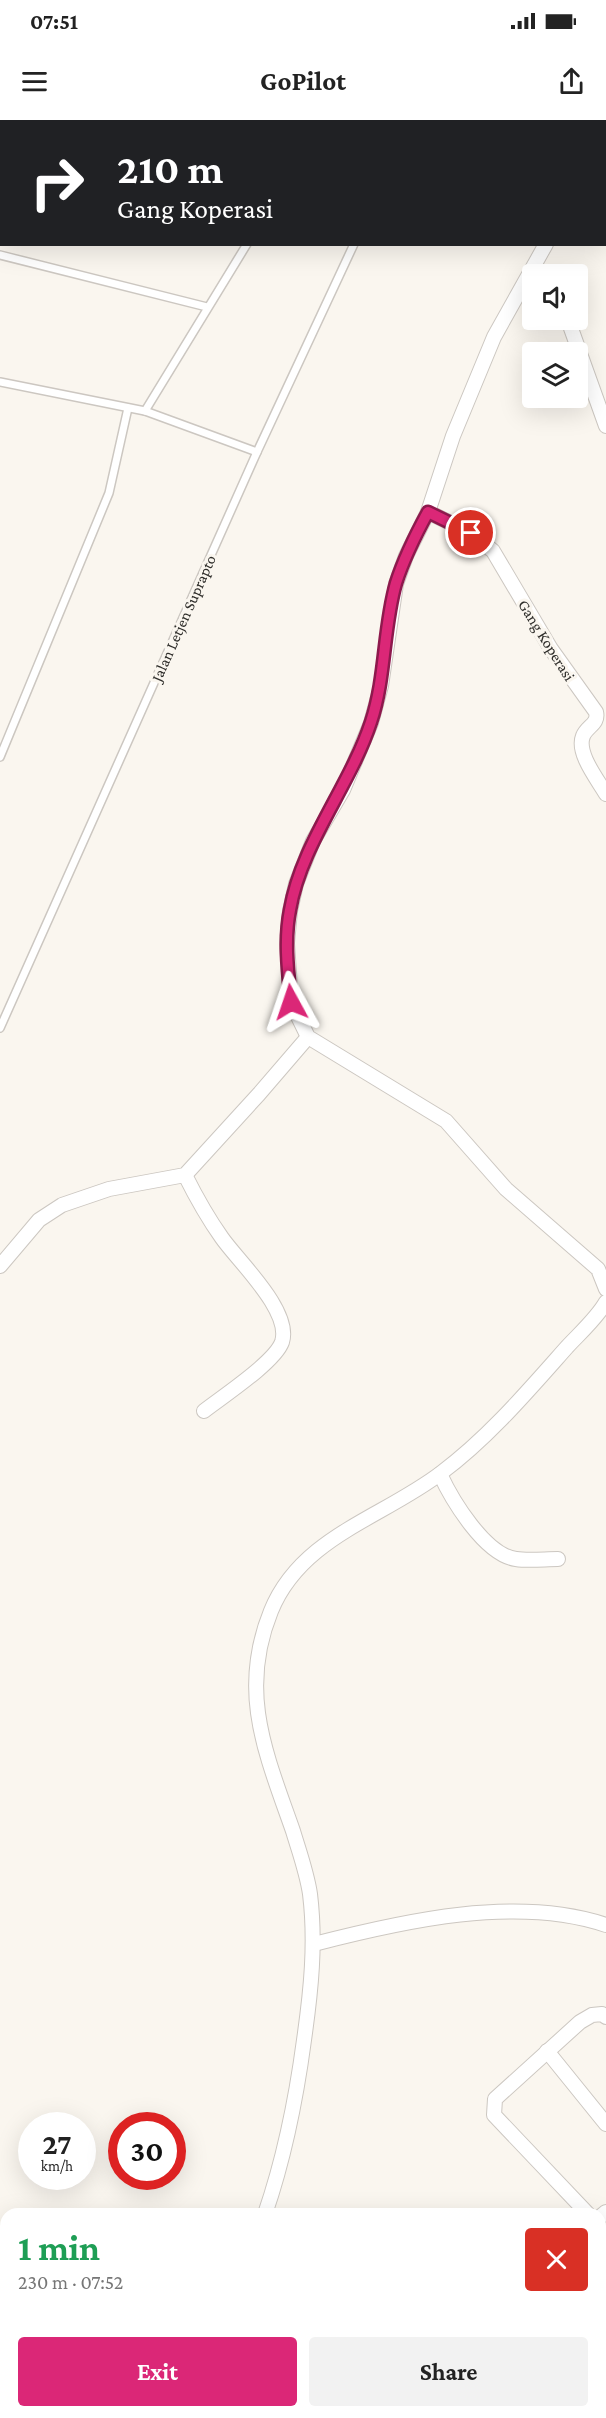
<!DOCTYPE html>
<meta charset="utf-8">
<style>
body{margin:0;font-family:"Crimson Pro",serif;background:#f2f2f2;color:#222;height:100vh;display:flex;flex-direction:column;font-size:22px;white-space:nowrap}
*{box-sizing:border-box;margin:0}
p{font-size:20px;color:#767676}
.icon{flex:none;width:33px;height:33px;fill:none;stroke:currentColor;stroke-width:2;stroke-linecap:round;stroke-linejoin:round}
.map{position:relative;flex:1;overflow:hidden}
.details{position:absolute;left:0px;top:2088px;width:606px;height:210px;display:flex;flex-direction:column;background:#fff;border-radius:18px 18px 0 0;box-shadow:0 6px 24px #0002}
.details>*{flex:none}
.hud{position:absolute;left:0px;top:0px;width:606px;height:126px;box-shadow:0 6px 24px #0002;background:#202124;color:#fff;overflow:hidden}
.controls{position:absolute;left:522px;top:144px;display:grid;gap:12px}
.controls a{display:grid;place-items:center;width:66px;height:66px;border-radius:6px;background:#fff;box-shadow:0 6px 24px #0002;font-size:30px}
.speed{position:absolute;left:18px;top:1992px;display:flex;gap:12px;font-size:30px;font-weight:700;text-align:center}
.speed>*{display:grid;place-content:center;width:78px;height:78px;border-radius:50%;background:#fff;box-shadow:0 6px 24px #0002;line-height:1}
.speed small{font-size:15px;font-weight:400}
.speed .limit{border:9px solid #d22;background:#fff;color:#111}
.pin{position:absolute;display:grid;place-items:center;width:51px;height:51px;color:#fff;margin:-26px;border:3px solid #fff;border-radius:50%;box-shadow:0 2px 6px #0007}
.me{position:absolute;width:66px;margin:-33px;rotate:355deg;stroke-linejoin:round;filter:drop-shadow(0 0 4px #0008)}
.turn{display:flex;align-items:center;gap:21px;height:126px;padding:0 18px;font-size:27px}
.turn .icon{width:78px;height:78px;stroke-width:2.5}
.turn b{display:block;font-size:42px;line-height:51px}
.round{display:grid;place-items:center;flex:none;width:63px;height:63px;border-radius:6px;background:#f2f2f2}
.summary{display:flex;align-items:center;justify-content:space-between;height:102px;padding:0 18px}
h1{font-size:36px;font-weight:700;line-height:45px;color:#1e9e55}
.button{display:flex;gap:12px;margin-top:auto;padding:12px 18px}
.button a{flex:1;height:69px;border-radius:6px;background:#db2777;color:#fff;font-size:24px;font-weight:700;line-height:69px;text-align:center}
.button a+a{background:#f2f2f2;color:#222}
.status{display:flex;justify-content:space-between;align-items:center;height:42px;padding:0 30px;background:#fff;direction:ltr}
.status svg{height:16px;fill:currentColor}
header{display:flex;justify-content:space-between;align-items:center;height:78px;padding:0 18px;background:#fff;font-size:27px;font-weight:700}
.map>svg:first-child{display:block}
.lines{fill:none;stroke-linecap:round;stroke-linejoin:round}
.service-casing{stroke:#ccc7c1;stroke-width:10}
.minor-casing{stroke:#ccc7c1;stroke-width:16}
.service{stroke:#fff;stroke-width:7}
.minor{stroke:#fff;stroke-width:14}
.route-casing{stroke:#8e194d;stroke-width:15}
.route{stroke:#db2777;stroke-width:10}
.labels{text-anchor:middle;stroke-width:6;stroke-linejoin:round;paint-order:stroke}
.street-label{font-size:16px;fill:#2f2e2b;stroke:#faf6ef}
</style>
<div class="status"><b>07:51</b><svg viewBox="0 0 49 12"><path d="M0 12V9h3v3zM5 12V6h3v6zM10 12V3h3v9zM15 12V0h3v12zM26 1h20v11H26zM47 4h2v5h-2z"/></svg></div>
<header><svg class="icon" aria-label="menu" viewBox="0 0 24 24"><path d="M4 6h16M4 12h16M4 18h16"/></svg>GoPilot<svg class="icon" aria-label="share" viewBox="0 0 24 24"><path d="M12 15V3M7 8l5-5 5 5M5 13v7h14v-7"/></svg></header>
<div class="map">
<svg width="606" height="2298" viewBox="0 0 606 2298">
<rect width="100%" height="100%" fill="#faf6ef"/>
<g class="lines">
<g class="service-casing">
<g id="service">
<path d="M302,2V0"/>
<path d="M0,24L2,25"/>
<path d="M0,135L207,187"/>
<path d="M0,262L145,291L257,332"/>
<path d="M145,291L247,124"/>
<path d="M0,637L109,373L128,288"/>
<path d="M0,908L257,332L354,124"/>
</g>
</g>
<g class="minor-casing">
<g id="minor">
<path d="M604,42L606,41"/>
<path d="M546,124L494,217L453,316L428,392L406,436L396,464L381,566L371,603L343,670L313,721L296,764L290,791L287,823L291,882L308,917L446,1001L506,1069L598,1149L606,1169"/>
<path d="M568,200L606,306"/>
<path d="M428,392L471,413L493,431L551,529L596,592C599,604 587,606 583,616C576,633 598,660 606,674"/>
<path d="M185,1055C196,1077 207,1097 222,1118C238,1141 292,1191 282,1222C275,1242 222,1277 204,1291"/>
<path d="M0,1146L39,1100L62,1085L109,1069L185,1055L259,974L308,917"/>
<path d="M440,1354C452,1380 485,1435 516,1439C529,1441 545,1439 558,1439"/>
<path d="M314,1824C403,1801 517,1775 606,1805"/>
<path d="M547,1931L606,2004"/>
<path d="M265,2094C285,2036 296,1980 304,1920C311,1871 316,1823 310,1774C307,1753 299,1731 293,1711C266,1634 238,1572 271,1491C301,1417 382,1398 441,1353C488,1318 528,1271 567,1227C580,1213 597,1198 606,1182"/>
<path d="M588,2094L494,1995L495,1979L580,1902L592,1895L602,1894L606,1897"/>
<path d="M600,2097L606,2092"/>
<path d="M600,2171L606,2178"/>
<path d="M232,2292L240,2298"/>
<path d="M341,2292L346,2298"/>
<path d="M551,2292L557,2298"/>
<path d="M125,2298L129,2292"/>
<path d="M180,2298L189,2292"/>
<path d="M299,2298L306,2292"/>
<path d="M404,2298L411,2292"/>
</g>
</g>
<use href="#service" class="service"/>
<use href="#minor" class="minor"/>
</g>
<g class="lines">
<g class="route-casing">
<path id="route" d="M291,882C288,852 284,820 290,790C301,724 350,666 371,602C386,557 383,508 396,463C404,438 416,414 428,392L471,413"/>
</g>
<use href="#route" class="route"/>
</g>
<g class="labels">
<g class="street-label">
<text transform="translate(183 498) rotate(-66)" y="6">Jalan Letjen Suprapto</text>
<text transform="translate(547 520) rotate(58)" y="6">Gang Koperasi</text>
</g>
</g>
</svg>
<div class="controls">
<a><svg class="icon" aria-label="sound" viewBox="0 0 24 24"><path d="M4 9h4l5-4v14l-5-4H4zM17 9q2 3 0 6"/></svg></a>
<a><svg class="icon" aria-label="layers" viewBox="0 0 24 24"><path d="M12 4l9 5-9 5-9-5zM3 14l9 5 9-5"/></svg></a>
</div>
<div class="speed"><div>27<small>km/h</small></div><div class="limit">30</div></div>
<div class="pin" style="left:471px;top:413px;background:#d93025"><svg class="icon" aria-label="arrive" viewBox="0 0 24 24"><path d="M6 21V4h12l-3 4 3 4H6"/></svg></div>
<svg class="me" style="left:291px;top:882px" viewBox="-20 -20 40 40"><path d="M0-17L14 15 0 8-14 15z" fill="#db2777" stroke="#fff" stroke-width="4"/></svg>
<div class="hud">
<div class="turn"><svg class="icon" aria-label="right" viewBox="0 0 24 24"><path d="M7 20v-9h11M14 6l5 5-5 5"/></svg><div><b>210 m</b>Gang Koperasi</div></div>
</div>
<section class="details">
<div class="summary"><div><h1>1 min</h1><p>230 m · 07:52</p></div><a class="round" style="background:#d93025;color:#fff"><svg class="icon" aria-label="close" viewBox="0 0 24 24"><path d="M6 6l12 12M18 6L6 18"/></svg></a></div>
<div class="button"><a>Exit</a><a>Share</a></div>
</section>
</div>
